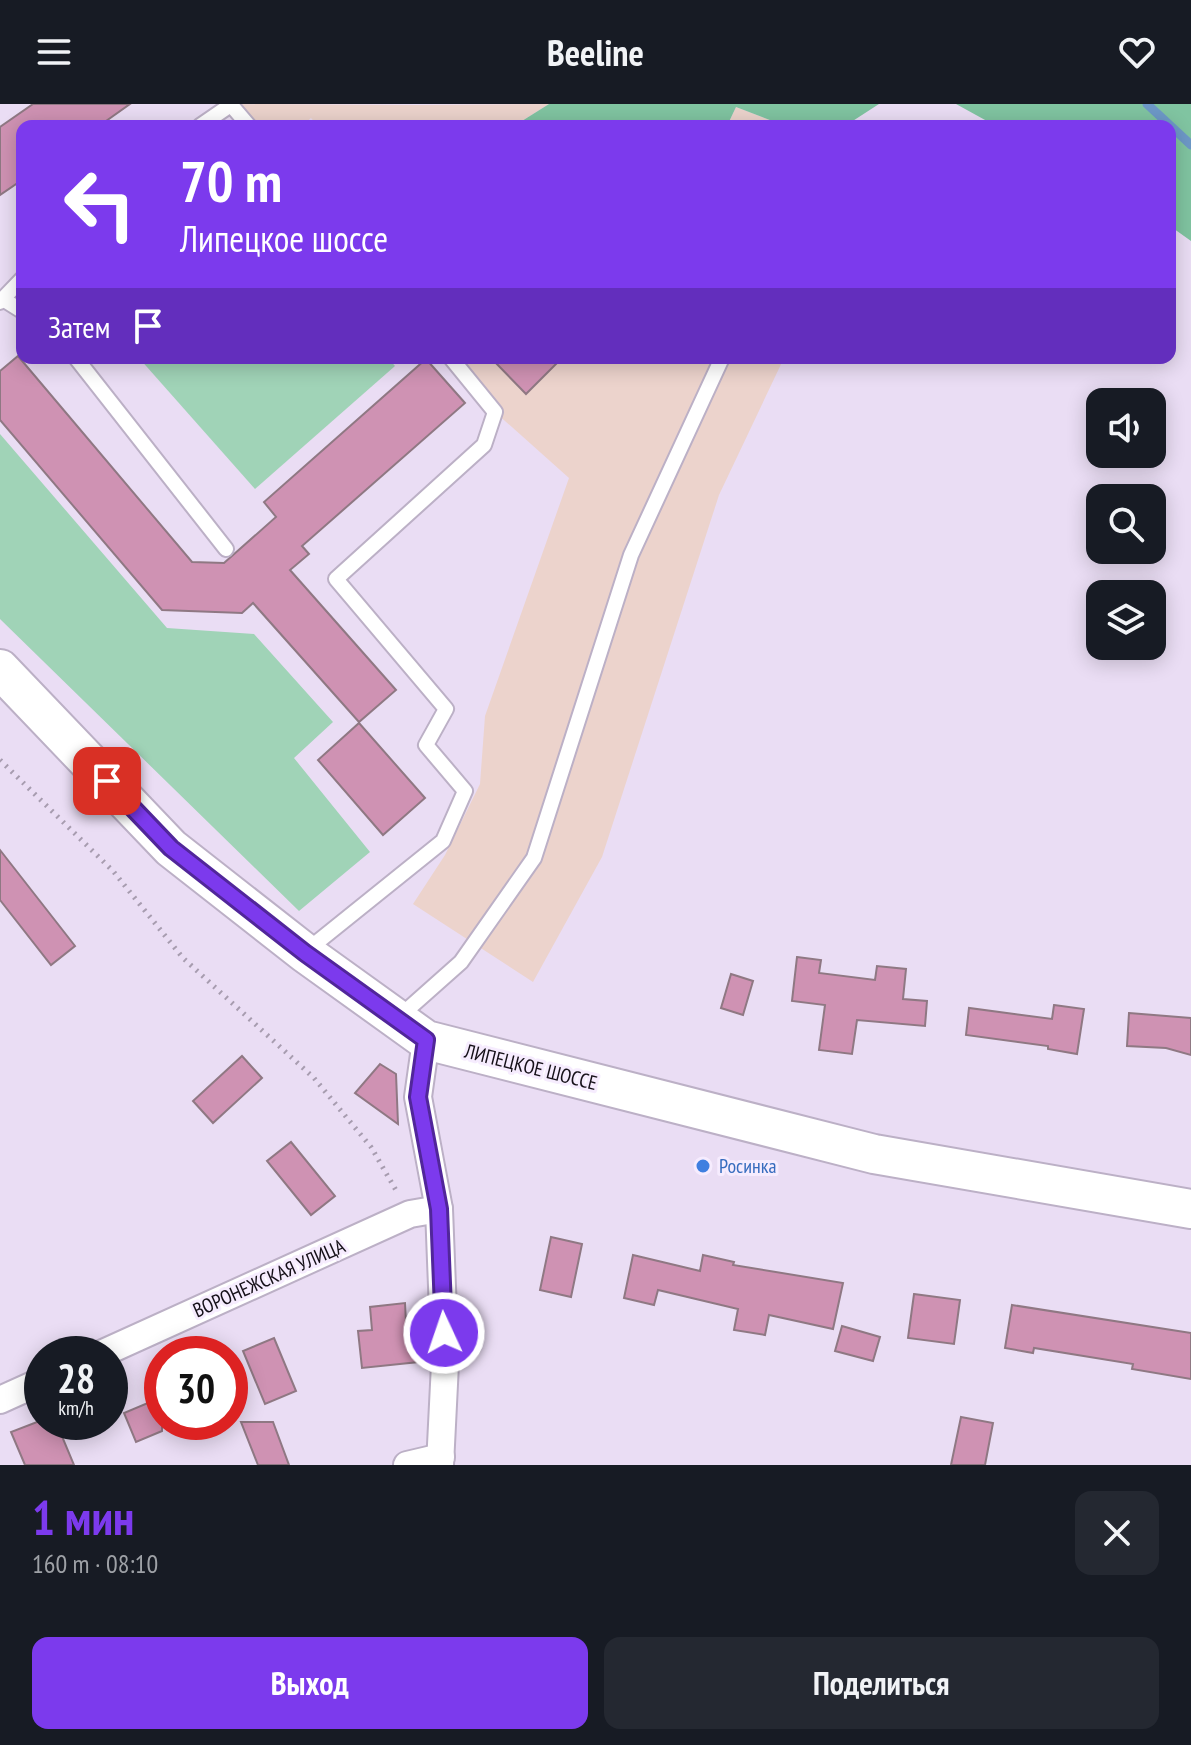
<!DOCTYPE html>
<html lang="ru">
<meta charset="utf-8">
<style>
body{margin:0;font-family:"PT Sans Narrow",sans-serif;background:#242831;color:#f1f3f6;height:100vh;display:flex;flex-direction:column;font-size:30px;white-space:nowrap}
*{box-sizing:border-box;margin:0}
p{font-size:26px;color:#9ea1a6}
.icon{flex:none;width:44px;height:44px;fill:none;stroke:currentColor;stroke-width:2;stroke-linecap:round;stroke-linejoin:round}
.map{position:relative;height:1361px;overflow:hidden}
.sheet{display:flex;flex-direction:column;background:#171b24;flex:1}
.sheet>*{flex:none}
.hud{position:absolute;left:16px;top:16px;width:1160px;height:244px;border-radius:16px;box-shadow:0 4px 20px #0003;background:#7c3aed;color:#fff;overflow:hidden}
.buttons{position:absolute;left:1086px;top:284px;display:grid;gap:16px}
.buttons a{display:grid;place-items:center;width:80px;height:80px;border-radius:16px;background:#171b24;box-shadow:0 4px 20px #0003;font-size:40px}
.speed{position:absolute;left:24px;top:1232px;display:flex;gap:16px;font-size:40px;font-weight:700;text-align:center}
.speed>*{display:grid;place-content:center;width:104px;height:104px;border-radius:50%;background:#171b24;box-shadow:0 4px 20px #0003;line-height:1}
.speed small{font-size:20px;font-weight:400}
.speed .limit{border:12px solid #d22;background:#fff;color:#111}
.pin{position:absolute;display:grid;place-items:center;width:68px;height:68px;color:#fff;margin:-34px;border-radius:16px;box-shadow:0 4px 12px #0006}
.me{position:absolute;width:88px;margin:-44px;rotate:357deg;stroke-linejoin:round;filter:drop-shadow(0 0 6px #0008)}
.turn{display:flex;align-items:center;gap:28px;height:168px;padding:0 32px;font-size:36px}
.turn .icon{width:104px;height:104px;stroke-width:2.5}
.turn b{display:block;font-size:56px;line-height:68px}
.then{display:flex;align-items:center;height:76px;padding:0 32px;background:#0003;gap:16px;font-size:30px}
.round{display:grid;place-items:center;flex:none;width:84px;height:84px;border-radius:16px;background:#242831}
.summary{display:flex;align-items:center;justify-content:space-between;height:136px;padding:0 32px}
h1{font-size:48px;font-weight:600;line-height:60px;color:#7c3aed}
.primary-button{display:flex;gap:16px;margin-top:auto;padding:16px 32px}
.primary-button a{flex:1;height:92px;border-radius:16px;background:#7c3aed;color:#fff;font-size:32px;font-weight:600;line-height:92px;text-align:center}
.primary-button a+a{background:#242831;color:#f1f3f6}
header{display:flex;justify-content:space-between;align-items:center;height:104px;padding:0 32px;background:#171b24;font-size:36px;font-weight:600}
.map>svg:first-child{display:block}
.industrial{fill:#ecd3cc}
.green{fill:#a0d3b7}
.forest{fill:#80c4a1}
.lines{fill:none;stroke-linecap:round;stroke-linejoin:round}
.stream{stroke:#6d98c7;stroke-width:9}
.building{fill:#cf92b3;stroke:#8f7883;stroke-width:2}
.lane-casing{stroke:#bcb0c6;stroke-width:18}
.street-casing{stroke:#bcb0c6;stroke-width:30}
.secondary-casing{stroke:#bcb0c6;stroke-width:42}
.path{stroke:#a79caf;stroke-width:5;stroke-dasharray:2 6;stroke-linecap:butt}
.lane{stroke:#fff;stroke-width:14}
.street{stroke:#fff;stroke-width:26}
.secondary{stroke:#fff;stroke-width:38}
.route-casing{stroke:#51269a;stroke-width:20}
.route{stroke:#7c3aed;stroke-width:14}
.shop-dot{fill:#3f7fe0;stroke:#f6ecfe;stroke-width:3}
.labels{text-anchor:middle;stroke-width:6;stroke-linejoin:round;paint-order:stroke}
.street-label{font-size:20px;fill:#151018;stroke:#f6ecfe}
.shop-label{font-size:20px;fill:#366cbe;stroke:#f6ecfe;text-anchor:start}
</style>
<header><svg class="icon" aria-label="menu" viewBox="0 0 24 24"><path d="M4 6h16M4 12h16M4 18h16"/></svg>Beeline<svg class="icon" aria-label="heart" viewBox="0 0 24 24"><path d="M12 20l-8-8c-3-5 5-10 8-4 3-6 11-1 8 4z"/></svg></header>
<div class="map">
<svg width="1191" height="1361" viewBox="0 0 1191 1361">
<rect width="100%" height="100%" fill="#eaddf4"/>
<g class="industrial">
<path d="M232,0L418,1L549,0L514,22H318L311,14L302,22H249Z"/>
<path d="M736,3L785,22H727Z"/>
<path d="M451,254H491L526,289L562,254H784L719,391L602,753L533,878L413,800L445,751L480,680L485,612L569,374L495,308Z"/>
</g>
<g class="green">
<path d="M139,254H388L395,262L255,385Z"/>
<path d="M0,330L167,524L254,530L333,618L294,654L370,748L299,807L0,515Z"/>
</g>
<g class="forest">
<path d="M549,0H879L845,22H785L736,3L727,22H514Z"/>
<path d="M956,0H1191V137L1170,122V22H996Z"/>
</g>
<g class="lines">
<path class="stream" d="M1147,0L1191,41"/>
</g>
<g class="building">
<path d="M33,0H130L99,22H22V76L0,91V23Z"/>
<path d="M18,252L192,458L224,459L276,413L264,398L426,255L465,299L302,442L309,450L290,466L396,586L359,618L253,499L242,509L162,506L0,316V267Z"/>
<path d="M491,254H562L526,290Z"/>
<path d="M359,619L425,694L383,731L318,656Z"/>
<path d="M0,746L75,842L51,861L0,796Z"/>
<path d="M797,853L821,856L819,869L875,876L877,862L906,865L903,895L927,897L925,922L857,916L852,950L819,946L825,901L792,897Z"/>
<path d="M731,870L753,877L743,911L721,904Z"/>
<path d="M1054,901L1084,905L1077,950L1048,945V942L966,931L969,904L1052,915Z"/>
<path d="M1129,909L1191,914V951L1166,944L1127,942Z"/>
<path d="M242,952L262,974L213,1019L193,997Z"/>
<path d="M380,960L396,970L398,1020L355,989Z"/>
<path d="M291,1038L335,1092L311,1111L267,1057Z"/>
<path d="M551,1133L582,1140L571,1193L540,1186Z"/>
<path d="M633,1151L700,1167L703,1151L734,1158L733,1161L843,1179L833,1225L769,1211L765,1231L734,1226L738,1205L658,1186L654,1201L624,1194Z"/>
<path d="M914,1190L960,1196L954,1240L908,1234Z"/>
<path d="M405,1199L406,1219L423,1217L428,1257L362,1264L358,1227L372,1226L370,1203Z"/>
<path d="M1012,1201L1191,1229V1275L1132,1265L1133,1260L1034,1244L1033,1249L1005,1244Z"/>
<path d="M842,1222L880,1233L873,1257L835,1247Z"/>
<path d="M274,1234L296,1287L265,1300L243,1247Z"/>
<path d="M162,1293V1327L136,1338L124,1309Z"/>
<path d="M961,1313L993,1319L985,1361H951Z"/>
<path d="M37,1318H56L74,1361H25L11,1328Z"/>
<path d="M241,1318H273L289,1361H258Z"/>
</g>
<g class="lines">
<g class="lane-casing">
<g id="lane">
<path d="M231,1L249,22"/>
<path d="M200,22L232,0"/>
<path d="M3,195L22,207"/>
<path d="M0,198L22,175"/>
<path d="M76,254L226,445"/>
<path d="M305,848L443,737L465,687L426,641L446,605L336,475L484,341L495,308L451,254"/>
<path d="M398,914L461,858L534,754L631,451L722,254"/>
</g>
</g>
<g class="street-casing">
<g id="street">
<path d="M426,936L418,993L439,1105L445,1260L440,1361"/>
<path d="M101,1250L410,1110L439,1105"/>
<path d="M0,1296L42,1277"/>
<path d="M407,1361L441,1353"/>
</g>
</g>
<g class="secondary-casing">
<path id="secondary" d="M0,565L171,744L305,849L426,936L874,1050L1191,1105"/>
</g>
<path class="path" d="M0,656L113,767L183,854L314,974L371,1043L397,1088"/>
<use href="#lane" class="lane"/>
<use href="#street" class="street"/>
<use href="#secondary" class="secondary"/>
</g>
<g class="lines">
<g class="route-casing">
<path id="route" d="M107,677L171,744L305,849L426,936L418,993L439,1105L444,1229"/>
</g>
<use href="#route" class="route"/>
</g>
<circle class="shop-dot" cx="703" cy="1062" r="8"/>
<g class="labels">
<g class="street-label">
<text transform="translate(531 963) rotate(14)" y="7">ЛИПЕЦКОЕ ШОССЕ</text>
<text transform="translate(269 1174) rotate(-24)" y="7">ВОРОНЕЖСКАЯ УЛИЦА</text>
</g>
<g class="shop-label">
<text x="719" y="1069">Росинка</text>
</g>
</g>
</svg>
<div class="buttons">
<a><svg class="icon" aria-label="sound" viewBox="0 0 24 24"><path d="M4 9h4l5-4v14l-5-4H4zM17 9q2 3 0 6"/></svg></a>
<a><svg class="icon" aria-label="search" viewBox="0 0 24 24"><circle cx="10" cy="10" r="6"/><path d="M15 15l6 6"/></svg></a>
<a><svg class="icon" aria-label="layers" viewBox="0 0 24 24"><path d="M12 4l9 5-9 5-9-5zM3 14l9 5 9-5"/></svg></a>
</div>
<div class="speed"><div>28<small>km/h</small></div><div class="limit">30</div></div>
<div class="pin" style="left:107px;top:677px;background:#d93025"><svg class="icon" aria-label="arrive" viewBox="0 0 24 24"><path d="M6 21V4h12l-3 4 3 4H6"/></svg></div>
<svg class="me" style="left:444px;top:1229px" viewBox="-20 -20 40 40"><circle r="17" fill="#7c3aed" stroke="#fff" stroke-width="3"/><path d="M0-11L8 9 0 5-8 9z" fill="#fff"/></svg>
<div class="hud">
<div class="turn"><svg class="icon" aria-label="left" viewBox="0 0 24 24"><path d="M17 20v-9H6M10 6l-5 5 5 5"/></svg><div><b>70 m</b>Липецкое шоссе</div></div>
<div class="then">Затем<svg class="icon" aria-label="arrive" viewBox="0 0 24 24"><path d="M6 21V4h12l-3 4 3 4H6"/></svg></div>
</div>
</div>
<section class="sheet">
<div class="summary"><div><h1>1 мин</h1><p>160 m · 08:10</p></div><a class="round"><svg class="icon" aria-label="close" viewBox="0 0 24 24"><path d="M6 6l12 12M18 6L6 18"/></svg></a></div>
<div class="primary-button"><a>Выход</a><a>Поделиться</a></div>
</section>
